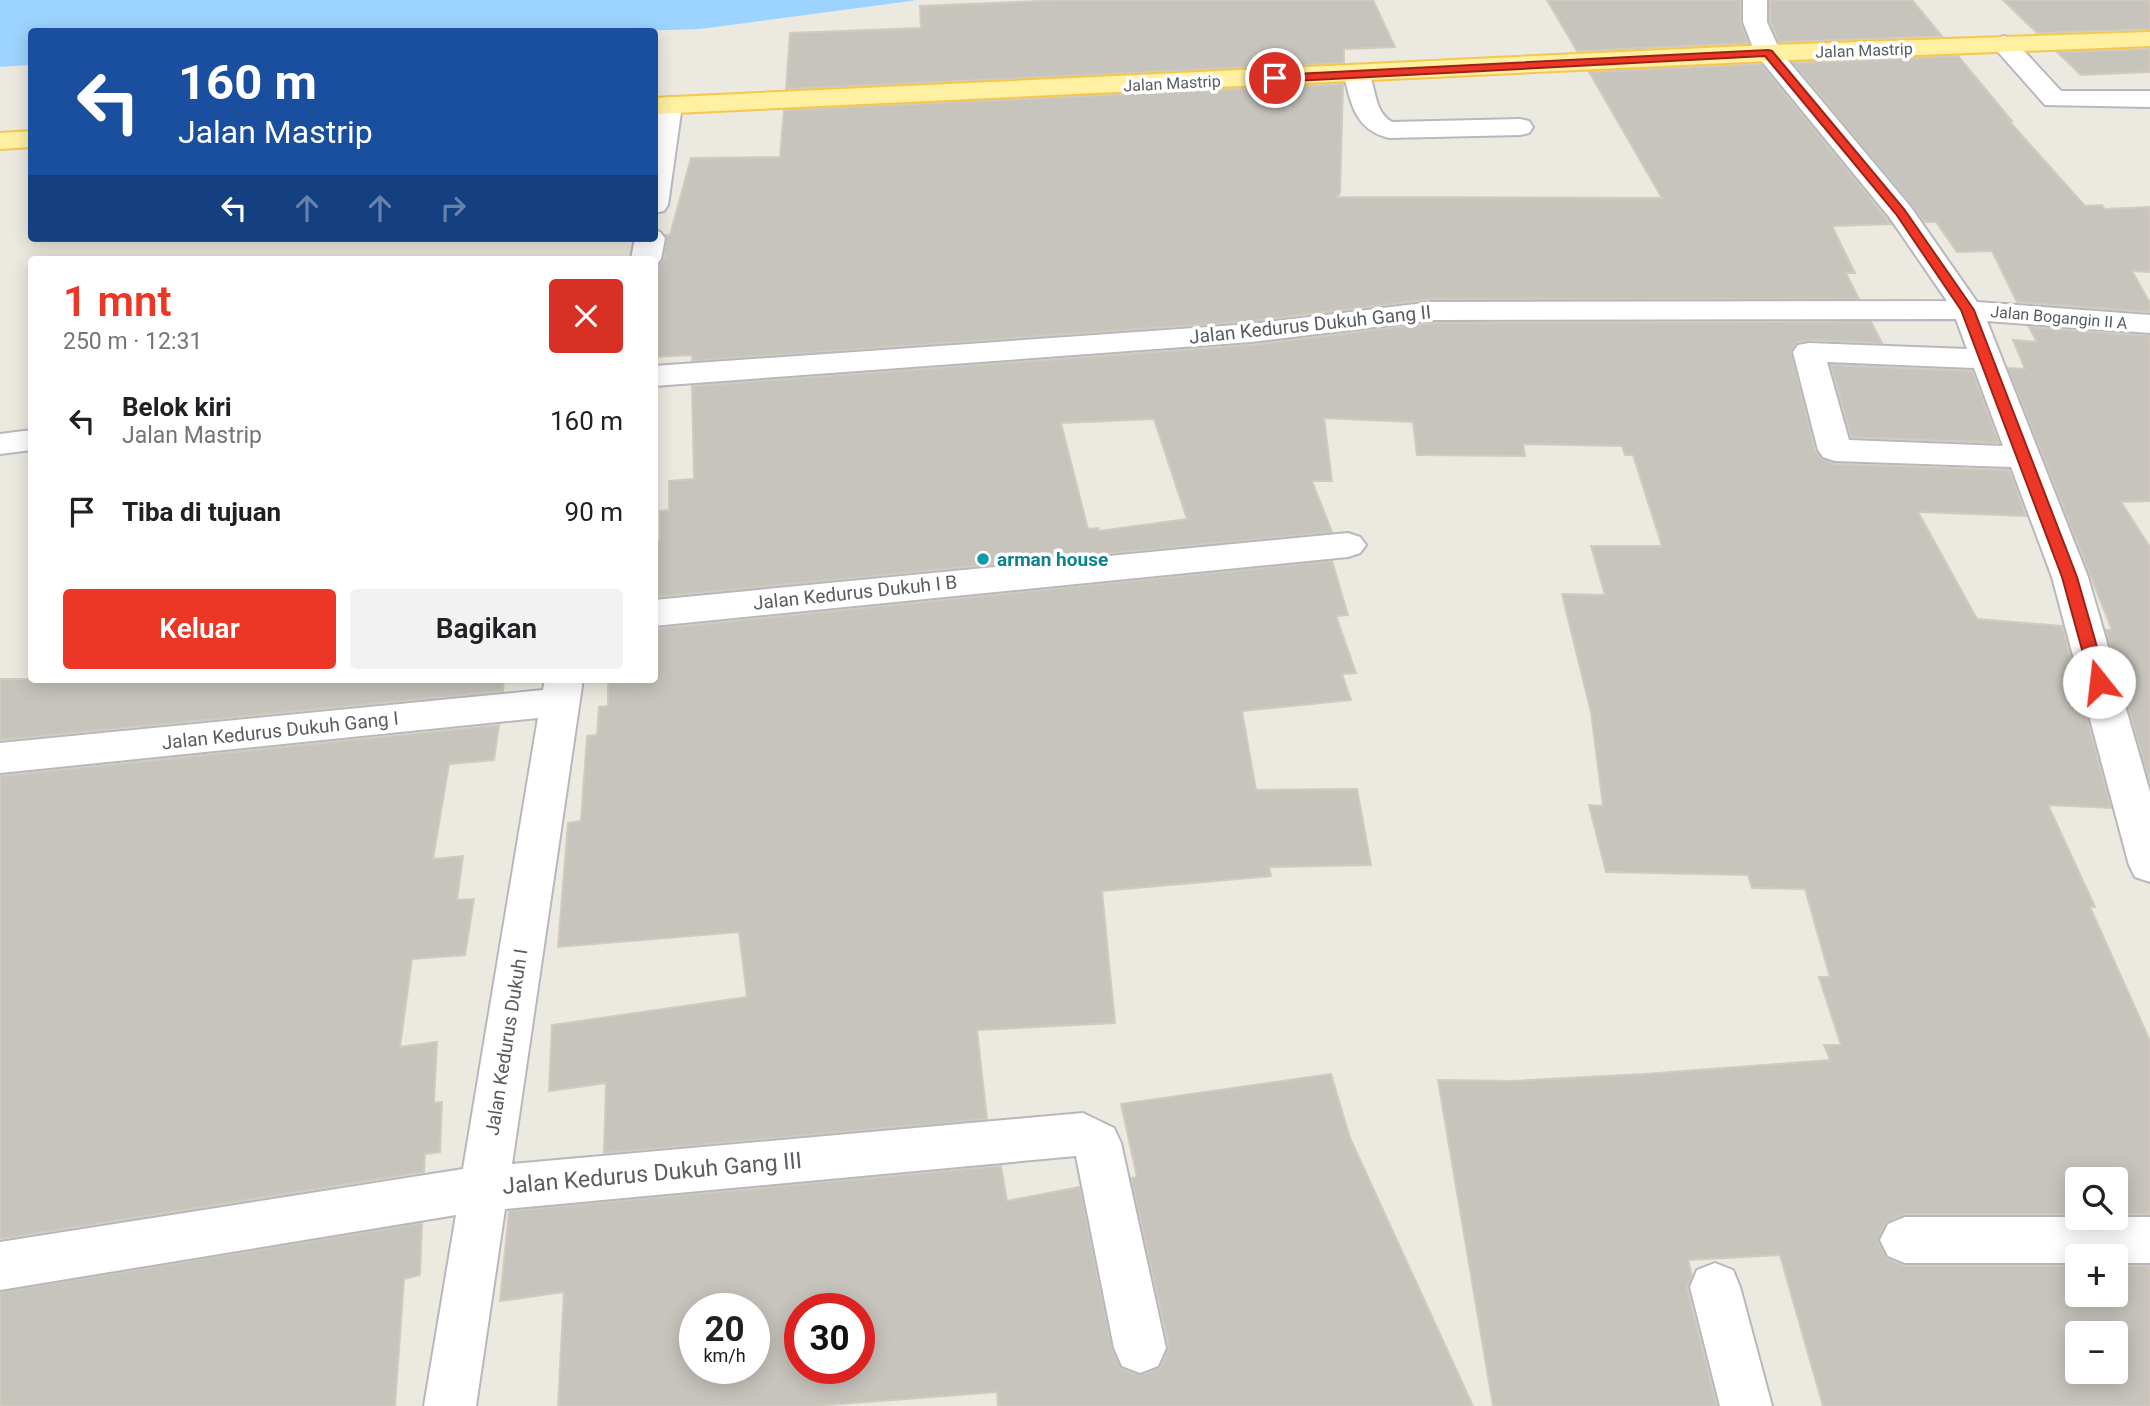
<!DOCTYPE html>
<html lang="id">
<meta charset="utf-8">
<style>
body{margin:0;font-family:Roboto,sans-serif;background:#f2f2f2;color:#202124;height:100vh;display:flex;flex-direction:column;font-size:26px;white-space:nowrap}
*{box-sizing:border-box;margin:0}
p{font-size:23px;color:#757577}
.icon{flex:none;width:38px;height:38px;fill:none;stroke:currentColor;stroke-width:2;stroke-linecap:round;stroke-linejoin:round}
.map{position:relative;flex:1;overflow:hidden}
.drawer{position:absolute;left:28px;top:256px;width:630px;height:427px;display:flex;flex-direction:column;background:#fff;border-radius:7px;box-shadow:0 4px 18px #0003}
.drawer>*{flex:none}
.hud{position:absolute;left:28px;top:28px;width:630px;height:214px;border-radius:7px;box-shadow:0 4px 18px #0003;background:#1a4fa0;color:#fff;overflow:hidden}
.fabs{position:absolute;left:2065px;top:1167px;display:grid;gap:14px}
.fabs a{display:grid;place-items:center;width:63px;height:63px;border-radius:7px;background:#fff;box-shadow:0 4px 18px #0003;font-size:35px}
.speed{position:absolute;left:679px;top:1293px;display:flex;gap:14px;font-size:35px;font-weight:700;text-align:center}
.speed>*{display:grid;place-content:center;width:91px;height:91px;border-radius:50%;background:#fff;box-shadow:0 4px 18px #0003;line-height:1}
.speed small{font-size:18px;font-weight:400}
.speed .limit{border:10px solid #d22;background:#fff;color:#111}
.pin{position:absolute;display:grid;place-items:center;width:60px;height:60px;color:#fff;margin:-30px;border:4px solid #fff;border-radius:50%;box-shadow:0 2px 7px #0007}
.me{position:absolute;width:77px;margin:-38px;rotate:344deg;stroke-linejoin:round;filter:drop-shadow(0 0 5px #0008)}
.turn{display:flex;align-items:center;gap:24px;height:147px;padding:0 35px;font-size:32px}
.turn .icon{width:91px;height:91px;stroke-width:2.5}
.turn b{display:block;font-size:49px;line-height:60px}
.lanes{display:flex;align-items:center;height:66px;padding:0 35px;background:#0003;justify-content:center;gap:35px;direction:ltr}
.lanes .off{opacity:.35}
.round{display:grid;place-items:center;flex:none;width:74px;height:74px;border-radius:7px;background:#f2f2f2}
.head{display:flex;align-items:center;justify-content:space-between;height:119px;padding:0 35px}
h1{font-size:42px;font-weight:600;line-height:52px;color:#ec3626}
.button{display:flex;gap:14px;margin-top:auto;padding:14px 35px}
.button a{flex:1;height:80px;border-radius:7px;background:#ec3626;color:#fff;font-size:28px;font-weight:600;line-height:80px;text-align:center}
.button a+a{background:#f2f2f2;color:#202124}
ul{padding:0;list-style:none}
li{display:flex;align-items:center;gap:21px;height:91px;padding:0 35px}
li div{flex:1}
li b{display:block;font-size:26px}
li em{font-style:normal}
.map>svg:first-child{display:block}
.water{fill:#9dd4ff}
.building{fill:#c7c4bd;stroke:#d1cbbe;stroke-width:2;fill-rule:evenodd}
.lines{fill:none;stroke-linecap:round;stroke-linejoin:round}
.minor-casing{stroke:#b6b8bd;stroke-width:4}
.major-casing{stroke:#f4c751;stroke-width:4}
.minor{fill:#fff;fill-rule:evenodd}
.major{fill:#fff0a2;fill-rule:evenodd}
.route{fill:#ec3626;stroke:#992319;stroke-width:2}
.culture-dot{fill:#0f9aa8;stroke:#fff;stroke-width:2.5}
.labels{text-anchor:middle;stroke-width:7;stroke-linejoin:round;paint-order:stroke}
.far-street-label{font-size:16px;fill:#595c61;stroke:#fff}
.street-label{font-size:19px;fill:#595c61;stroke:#fff}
.culture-label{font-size:19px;font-weight:bold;fill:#0d838f;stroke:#fff;text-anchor:start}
.near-street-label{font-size:23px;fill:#595c61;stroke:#fff}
</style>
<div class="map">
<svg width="2150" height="1406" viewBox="0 0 2150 1406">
<rect width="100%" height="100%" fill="#ece9e0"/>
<path class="water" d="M0,0H918L700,29L605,32H32L31,65L0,67Z"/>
<g class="building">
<path d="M1063,0H1373L1395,47L1344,49V63L786,89L790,33L921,28L920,6Z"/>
<path d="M1547,0H1740L1741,23L1748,43L1577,51Z"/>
<path d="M1770,0H1912L1942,36L1779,42L1770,21Z"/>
<path d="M2003,0H2150V29L2037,33Z"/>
<path d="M2150,49V72L2081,75L2057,52Z"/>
<path d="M1958,56L2012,121H2009L2085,206L2102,205L2105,209L2150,207V272L2132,271L2150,303V312L2017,302L1992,251L1957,252L1936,222H1925L1793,63Z"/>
<path d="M1761,64L1891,224L1832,226L1855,273H1846L1859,299H1432L1251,321L692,361V355L654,357V267L664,259L666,235H670L691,158L780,157L784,110L1343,84L1340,193L1337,197L1662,198L1589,72Z"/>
<path d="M1871,322L1882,343L1809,340L1798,342L1791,350L1815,451L1822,459L1835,464L2009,470L2026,516L1918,512L1977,619L2062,626L2111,808L2048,805L2095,907H2090L2150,1041V1214H2116V1180H2077V1214H1905L1886,1223L1878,1241L1887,1258L1905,1266H2077V1295H2116V1266H2150V1406H1823L1780,1255L1688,1260L1692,1276L1687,1288L1717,1406H1493L1438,1080L1512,1081L1645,1074L1830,1060L1824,1045H1841L1819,977H1830L1805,889L1752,888L1748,875L1606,872L1589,805L1603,806L1591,712L1562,594L1605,595L1591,546H1662L1633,455H1625L1622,446L1523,444L1525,456L1417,455L1413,422L1324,418L1332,481H1312L1332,532L654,597V541L660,540V511L669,510V481L694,479L692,386L1251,345L1432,323ZM1154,419L1187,519L1099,531L1098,528L1088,529L1061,423ZM2077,1334H2116V1372H2077Z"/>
<path d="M2029,327L2150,336V501L2121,502L2150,547V783L2106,630H2112L2008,368L2025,369L2013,340L2037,342Z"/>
<path d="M1831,365L1972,371L1999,443L1851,437Z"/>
<path d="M1332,561L1348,615L1336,616L1356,673L1342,674L1351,700L1242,711L1256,790L1357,789L1371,865L1269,867L1271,876L1102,891L1115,1023L977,1030L987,1119L604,1153L606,1083L549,1091L552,1025L747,997L739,932L558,947L568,823L581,821L587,736L597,735L599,707L608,706V679H654V629Z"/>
<path d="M0,679H504L503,691L0,740Z"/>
<path d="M499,725L494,760L449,764L433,859L463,856L457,900L474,899L465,955L412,959L400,1047L437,1042L434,1103L442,1102L440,1152L425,1154L424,1172L0,1239V776Z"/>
<path d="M1331,1074L1350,1138L1473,1406H998L997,1392L815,1406H558L564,1292L500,1301L509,1211L1001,1166L1007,1201L1080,1187L1112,1349L1121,1368L1141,1375L1160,1367L1169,1347L1131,1178L1137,1177L1121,1104ZM695,1309H754V1368H695ZM800,1309H859V1368H800Z"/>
<path d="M422,1223L420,1275L404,1279L395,1406H0V1292Z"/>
</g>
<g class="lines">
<g class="minor-casing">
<g id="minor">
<path d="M1743,0H1767V22L1780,51L1910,206L1977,302L2150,315V333L1987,321L2088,577L2150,792V882L2135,877L2129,865L2052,577L2011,467L1835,461L1823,457L1818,450L1793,352L1798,345L1809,343L1967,349L1956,319L1432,320L1251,342L654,386V366L1251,324L1432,302L1947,301L1890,218L1755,53L1743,22ZM1827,362L1974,368L2003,446L1849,440Z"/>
<path d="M2004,36L2013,39L2061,91H2150V107L2045,105L1991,44L1995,39Z"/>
<path d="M1357,67L1366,70C1378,87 1372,110 1392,122L1520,119L1529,121L1533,127L1529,133L1520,135L1389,138C1356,130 1351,105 1344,75L1348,70Z"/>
<path d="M669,97L678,99L682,105L668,205L664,211L654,213V113L660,99Z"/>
<path d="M654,230L660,232L665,238L661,259L656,265L654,259H631L635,238H654Z"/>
<path d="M32,430V450L0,454V434Z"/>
<path d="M1348,533L1360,537L1366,545L1360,553L1348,557L654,626V600Z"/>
<path d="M545,679H583L512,1164L1083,1113L1114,1128L1121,1143L1166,1348L1158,1366L1140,1373L1122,1366L1114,1348L1076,1156L505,1209L476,1406H424L456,1215L0,1290V1242L463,1169L538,718L0,773V743L543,690Z"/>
<path d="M1905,1217H2150V1263H2116V1256H2077V1263H1905L1888,1256L1880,1240L1888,1224Z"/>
<path d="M1715,1263L1733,1270L1740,1287L1772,1406H1720L1690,1287L1697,1270Z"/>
</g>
</g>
<g class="major-casing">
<g id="major">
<path d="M2150,32V46L1768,61L654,114V98L1768,45Z"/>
<path d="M32,131V147L0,149V133Z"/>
</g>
</g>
<use href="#minor" class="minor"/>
<use href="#major" class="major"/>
</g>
<path class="route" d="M1768,50L1772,51L1904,209L1974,310L2077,577L2107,682L2105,686L2099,687L2091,682L2062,577L1961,310L1896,214L1765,56L1275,82L1269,78L1275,75Z"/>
<circle class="culture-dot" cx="983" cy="559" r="7"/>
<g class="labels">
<g class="far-street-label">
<text transform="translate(1864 50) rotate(-2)" y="6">Jalan Mastrip</text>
<text transform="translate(1172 83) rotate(-3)" y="6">Jalan Mastrip</text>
<text transform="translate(2059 317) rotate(5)" y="6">Jalan Bogangin II A</text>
</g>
<g class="street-label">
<text transform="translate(1310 324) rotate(-6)" y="7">Jalan Kedurus Dukuh Gang II</text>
<text transform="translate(855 592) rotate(-6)" y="7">Jalan Kedurus Dukuh I B</text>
<text transform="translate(280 730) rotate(-6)" y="7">Jalan Kedurus Dukuh Gang I</text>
<text transform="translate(506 1042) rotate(-81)" y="7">Jalan Kedurus Dukuh I</text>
</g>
<g class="culture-label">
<text x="997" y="566">arman house</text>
</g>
<g class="near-street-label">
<text transform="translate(652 1173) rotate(-5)" y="8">Jalan Kedurus Dukuh Gang III</text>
</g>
</g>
</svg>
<div class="fabs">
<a><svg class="icon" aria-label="search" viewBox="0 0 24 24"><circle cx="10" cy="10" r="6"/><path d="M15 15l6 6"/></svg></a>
<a>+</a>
<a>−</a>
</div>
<div class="speed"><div>20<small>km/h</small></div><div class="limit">30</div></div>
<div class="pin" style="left:1275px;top:78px;background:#d93025"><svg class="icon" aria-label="arrive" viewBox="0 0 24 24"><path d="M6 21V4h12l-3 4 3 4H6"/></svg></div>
<svg class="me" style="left:2099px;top:682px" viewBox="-20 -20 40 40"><circle r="19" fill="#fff"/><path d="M0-13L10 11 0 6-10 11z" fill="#ec3626"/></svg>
<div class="hud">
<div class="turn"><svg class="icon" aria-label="left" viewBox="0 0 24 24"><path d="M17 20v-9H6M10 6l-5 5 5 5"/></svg><div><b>160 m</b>Jalan Mastrip</div></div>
<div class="lanes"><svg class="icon" aria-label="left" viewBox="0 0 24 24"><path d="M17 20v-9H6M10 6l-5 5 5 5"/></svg><svg class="icon off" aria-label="ahead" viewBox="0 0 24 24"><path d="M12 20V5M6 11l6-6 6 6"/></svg><svg class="icon off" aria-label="ahead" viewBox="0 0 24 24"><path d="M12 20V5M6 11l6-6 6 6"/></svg><svg class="icon off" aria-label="right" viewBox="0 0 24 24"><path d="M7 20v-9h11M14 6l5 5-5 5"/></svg></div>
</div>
<section class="drawer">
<div class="head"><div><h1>1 mnt</h1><p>250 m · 12:31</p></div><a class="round" style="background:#d93025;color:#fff"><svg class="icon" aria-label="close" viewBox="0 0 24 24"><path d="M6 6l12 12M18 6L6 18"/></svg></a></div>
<ul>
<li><svg class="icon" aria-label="left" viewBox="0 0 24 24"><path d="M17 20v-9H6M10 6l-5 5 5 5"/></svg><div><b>Belok kiri</b><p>Jalan Mastrip</p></div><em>160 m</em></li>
<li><svg class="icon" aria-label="arrive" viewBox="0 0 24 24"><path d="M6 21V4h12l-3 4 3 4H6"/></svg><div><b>Tiba di tujuan</b></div><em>90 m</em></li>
</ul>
<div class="button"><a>Keluar</a><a>Bagikan</a></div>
</section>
</div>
